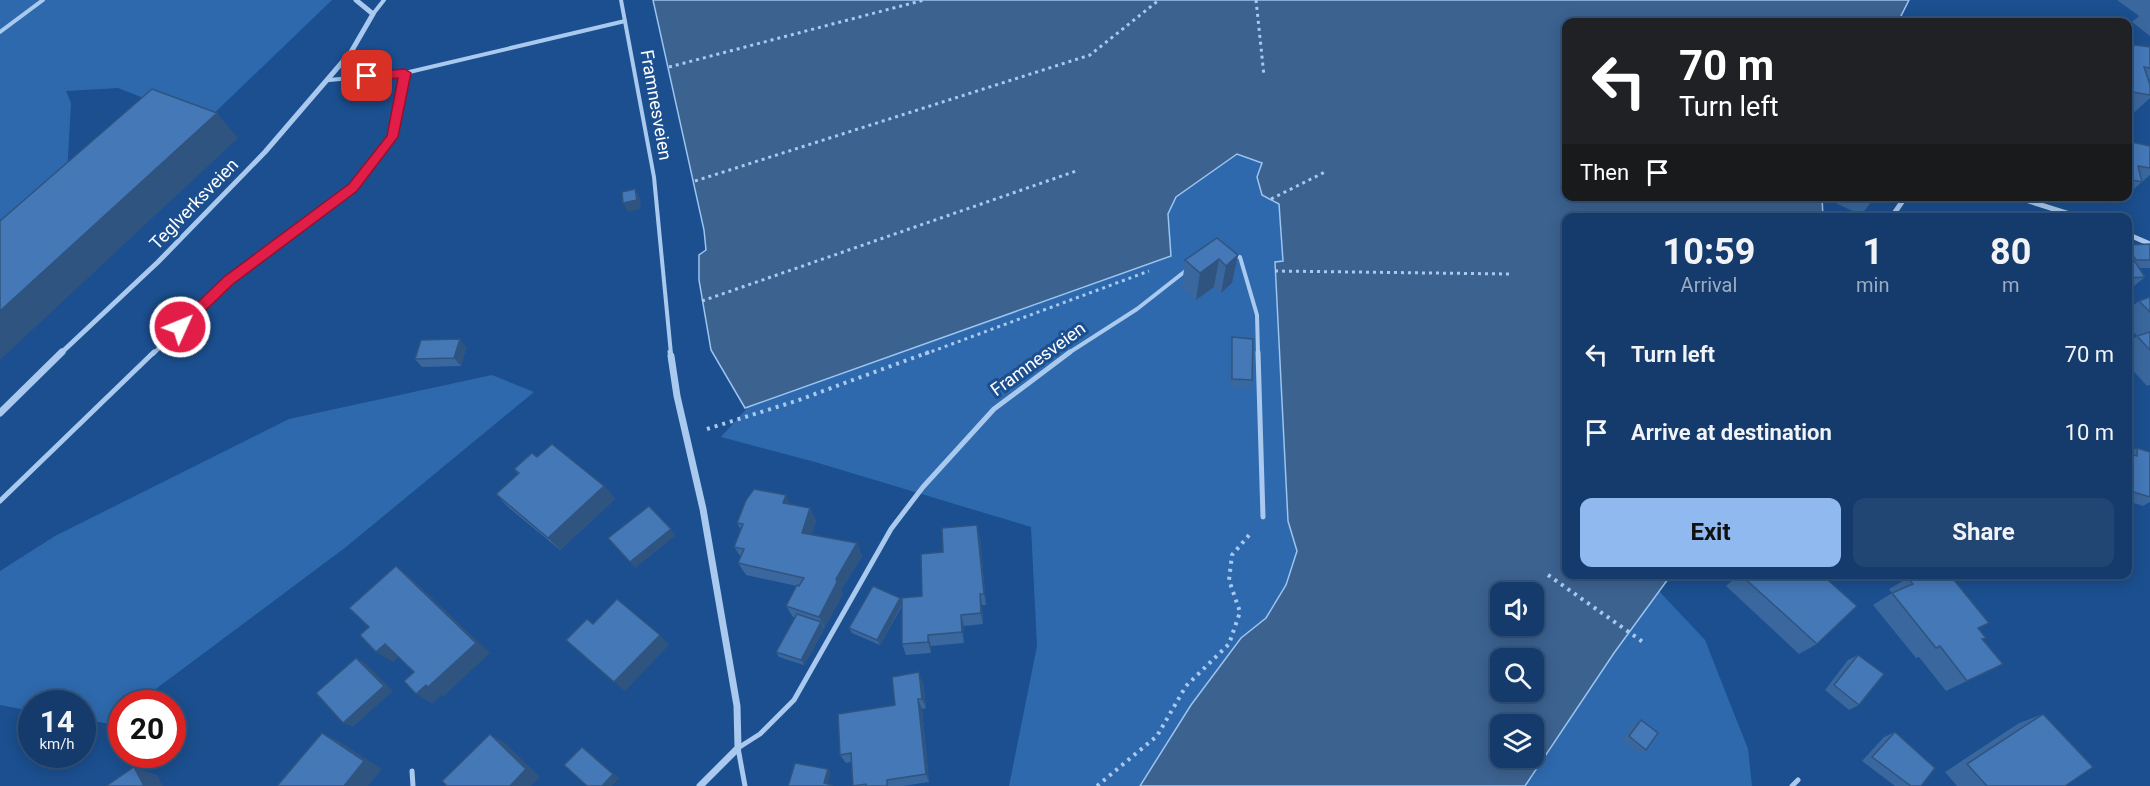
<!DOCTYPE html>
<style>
body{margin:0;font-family:Roboto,sans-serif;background:#214673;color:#f1f3f6;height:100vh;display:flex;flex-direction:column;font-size:22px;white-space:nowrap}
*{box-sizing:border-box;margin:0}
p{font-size:20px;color:#9dadc1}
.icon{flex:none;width:33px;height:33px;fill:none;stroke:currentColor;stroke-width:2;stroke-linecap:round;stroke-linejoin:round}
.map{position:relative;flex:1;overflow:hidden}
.panel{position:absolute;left:1562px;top:213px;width:570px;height:366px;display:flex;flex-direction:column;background:#143b6b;border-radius:12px;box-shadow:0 3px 15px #0003,0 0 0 2px #33557e}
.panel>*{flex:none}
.guide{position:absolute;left:1562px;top:18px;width:570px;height:183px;border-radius:12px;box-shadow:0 3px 15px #0003,0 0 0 2px #33557e;background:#202124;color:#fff;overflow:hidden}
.tools{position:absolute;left:1490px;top:582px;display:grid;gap:12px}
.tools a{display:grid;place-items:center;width:54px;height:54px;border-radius:12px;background:#143b6b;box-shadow:0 3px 15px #0003,0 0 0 2px #33557e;font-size:30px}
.speed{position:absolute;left:18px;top:690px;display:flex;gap:12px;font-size:30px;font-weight:700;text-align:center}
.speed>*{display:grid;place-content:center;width:78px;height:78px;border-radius:50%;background:#143b6b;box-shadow:0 3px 15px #0003,0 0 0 2px #33557e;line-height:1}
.speed small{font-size:15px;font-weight:400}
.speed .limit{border:9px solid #d22;background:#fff;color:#111}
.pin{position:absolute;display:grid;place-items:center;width:51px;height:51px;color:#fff;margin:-26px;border-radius:12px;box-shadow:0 3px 9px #0006}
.me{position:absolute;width:66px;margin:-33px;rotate:46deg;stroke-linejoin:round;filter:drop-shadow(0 0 4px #0008)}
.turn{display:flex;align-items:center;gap:21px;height:126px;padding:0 18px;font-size:27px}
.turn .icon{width:78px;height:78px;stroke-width:2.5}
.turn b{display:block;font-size:42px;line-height:51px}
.then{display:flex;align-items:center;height:57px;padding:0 18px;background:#0003;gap:12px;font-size:22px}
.eta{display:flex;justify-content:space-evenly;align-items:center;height:102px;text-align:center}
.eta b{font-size:36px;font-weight:700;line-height:42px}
.cta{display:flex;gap:12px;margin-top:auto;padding:12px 18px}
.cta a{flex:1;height:69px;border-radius:12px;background:#90b9f0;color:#111;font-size:24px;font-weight:700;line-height:69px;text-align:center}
.cta a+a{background:#214673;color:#f1f3f6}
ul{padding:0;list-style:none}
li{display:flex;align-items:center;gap:18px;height:78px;padding:0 18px}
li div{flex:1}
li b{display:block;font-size:22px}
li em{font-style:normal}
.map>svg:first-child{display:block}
.green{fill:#2e69ad}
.water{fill:#3c6290;stroke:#9cc4f0;stroke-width:1.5;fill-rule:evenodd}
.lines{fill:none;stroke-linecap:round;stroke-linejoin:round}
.path-far1{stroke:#a9c9ee;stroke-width:3;stroke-dasharray:3 4;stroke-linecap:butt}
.path{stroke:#a9c9ee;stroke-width:4;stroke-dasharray:3 5;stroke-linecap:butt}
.service-far1{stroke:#a9c9ee;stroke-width:4}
.service{stroke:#a9c9ee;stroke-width:5}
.minor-far1{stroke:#a9c9ee;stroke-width:5}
.minor{stroke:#a9c9ee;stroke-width:7}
.wall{fill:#3a679d}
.shaded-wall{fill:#305480}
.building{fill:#4478b7;stroke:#305480;stroke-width:1.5}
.route{fill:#e11d48;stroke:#92132f;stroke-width:1.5}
.labels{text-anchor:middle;stroke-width:6;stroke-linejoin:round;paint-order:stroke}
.street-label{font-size:18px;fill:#fff;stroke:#1b4f8f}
</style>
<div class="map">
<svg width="2150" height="786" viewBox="0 0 2150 786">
<rect width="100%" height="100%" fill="#1b4f8f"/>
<g class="green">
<path d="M0,0H332L205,122L118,88L66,91L71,103L67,174L0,245Z"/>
<path d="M1238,153L1262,163V195L1279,204L1283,262H1275L1288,521L1297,551L1286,585L1266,618L1241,638L1191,705L1140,786H1009L1037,646L1031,527L815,462L721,437L748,407L1171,256L1168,214L1176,197Z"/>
<path d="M492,375L534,392L346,547L137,703L122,704L121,715L110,724L83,719L82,704H32L31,711L0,705V571L55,536L289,419Z"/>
<path d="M1659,591L1705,640L1748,749L1752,786H1525L1614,653Z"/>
</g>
<path class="water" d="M653,0H1909L1898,22H1566V196L1822,197L1823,217L1566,218V574L1671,575L1614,653L1525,786H1140L1191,705L1241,638L1266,618L1286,585L1297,551L1288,521L1275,262L1283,261L1279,204L1262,195L1257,177L1262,163L1237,154L1176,197L1168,214L1171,256L745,408L711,350L699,280V255L706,250L704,230ZM1500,592H1533V626H1500ZM1500,658H1533V692H1500ZM1500,724H1533V758H1500Z"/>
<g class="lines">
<g class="path-far1">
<path d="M1256,0L1264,76"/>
<path d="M669,67L924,0"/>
<path d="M695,181L1090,55L1159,0"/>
<path d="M1271,199L1327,171"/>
<path d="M1275,271L1509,274"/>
<path d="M702,301L1079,170"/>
<path d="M925,354L1149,271"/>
</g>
<g class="path">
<path d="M707,429L796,401L929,352"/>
<path d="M1548,575L1643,642"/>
<path d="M1097,786L1157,736L1186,686L1229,644L1240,612L1229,580L1232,555L1250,534"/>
</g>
<g class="service-far1">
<path d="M621,0L654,177L671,354"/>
<path d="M373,14L384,0"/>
<path d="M0,32L43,0"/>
<path d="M329,80L405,73L625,21"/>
<path d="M1233,256L1240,257L1257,315L1258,354"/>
<path d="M153,354L229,280L353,188L392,137L405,73"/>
<path d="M1067,354L1137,309L1188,269"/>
</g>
<g class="service">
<path d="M670,352L671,356"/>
<path d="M1258,352L1263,517"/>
<path d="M0,501L154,352"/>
<path d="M412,771L413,786"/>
<path d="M745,786L738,748L760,734L794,700L891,529L923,487L994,409L1070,352"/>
<path d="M1792,786L1798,780"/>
</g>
<g class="minor-far1">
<path d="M2013,196L2082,218"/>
<path d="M1891,218L1906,196"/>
<path d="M2127,234L2150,244"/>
<path d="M60,354L158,262L265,152L351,52L373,14L356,0"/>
</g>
<g class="minor">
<path d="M671,356L677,396L703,509L737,706L738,748L700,786"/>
<path d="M0,413L62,352"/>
</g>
</g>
<g class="wall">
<path d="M2117,0H2150V36L2132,22L2139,16Z"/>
<path d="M2127,44L2150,47V79L2149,80L2150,85V98L2127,119Z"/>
<path d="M2127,141L2150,146V175L2127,195Z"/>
<path d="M1828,196H1876L1861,215L1827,199Z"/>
<path d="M2074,196H2104L2098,201Z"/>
<path d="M2109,196H2125L2122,199Z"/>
<path d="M2150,244V268H2139L2145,277L2134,286H2127V245Z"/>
<path d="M1238,255L1232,283L1221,293L1214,287L1196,300L1182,287L1185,260Z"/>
<path d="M2150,297V385L2147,386L2127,364V343L2137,336L2127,325V310L2139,301Z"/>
<path d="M1232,337L1252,380L1250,388L1230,386L1231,345Z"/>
<path d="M466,347L461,366L422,367L415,359Z"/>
<path d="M2137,448L2150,452V502L2143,506L2127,501V453H2128Z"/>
<path d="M537,457L604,486L615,499L560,550L508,507L496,494L518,474L514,469Z"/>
<path d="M790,504L810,508L816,521L811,535L857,543L862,556L841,590L843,594L804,665L779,657L776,652L795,618L793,617L786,606L797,586L746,575L738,563L741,557L734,547L741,530L737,523Z"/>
<path d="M980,537L986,605H982L983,624L964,626V643L931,646V653L906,655L902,644V606L880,645L852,633L849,628L900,598L902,602L922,596L943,552Z"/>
<path d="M1740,574H1821L1817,644L1799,654L1726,586Z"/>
<path d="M1908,578L1924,579L1978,629L1982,639L2003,664L1946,691L1919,657L1916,658L1873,605L1892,593L1889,589Z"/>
<path d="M1858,655L1859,705L1849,710L1825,690L1848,660Z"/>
<path d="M923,682L926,708L922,709L929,782L903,786H853L851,762L846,763L840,755Z"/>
<path d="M2043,714L2065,786H1957L1945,772L2019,723Z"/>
<path d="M1641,720L1646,750L1639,754L1622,740L1633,724Z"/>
<path d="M1895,732L1921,786H1895L1862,761L1884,737Z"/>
</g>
<g class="shaded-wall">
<path d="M217,113L238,138L0,360V311Z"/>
<path d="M635,189L640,198L641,209L628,212L623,203Z"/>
<path d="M1238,255L1232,283L1221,293L1226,266Z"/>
<path d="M1219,259L1214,287L1196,300L1200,273Z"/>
<path d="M460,339L466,347L461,366L454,358Z"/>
<path d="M604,486L615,499L560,550L548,538Z"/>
<path d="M786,495L792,508L783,503Z"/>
<path d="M810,508L816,521L808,546L802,533Z"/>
<path d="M977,525L980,537L986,605L984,594Z"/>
<path d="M671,529L675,536L635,568L630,562Z"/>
<path d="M857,543L862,556L841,590L843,594L825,628L819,617L836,579Z"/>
<path d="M396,566L411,578L490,653L443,697L441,695L432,704L416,694L426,685Z"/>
<path d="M980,594L982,605L983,624L981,613Z"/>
<path d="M900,598L902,604L880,645L877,640Z"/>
<path d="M961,615L964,626V643L962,632Z"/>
<path d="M821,622L824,628L804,665L801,660Z"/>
<path d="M660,635L669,645L625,691L614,682Z"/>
<path d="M928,635L931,646V653L928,642Z"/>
<path d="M385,644L401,654L393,662L376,652Z"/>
<path d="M356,658L365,663L393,691L353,727L343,723Z"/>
<path d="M919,672L923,682L926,708L922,699Z"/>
<path d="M918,699L922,709L929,782L926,774Z"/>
<path d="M322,733L340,742L382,769L368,786H344Z"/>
<path d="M490,734L505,743L540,777L531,786H510Z"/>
<path d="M582,747L588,751L619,778L612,786H602Z"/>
<path d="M134,767L157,775L163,786H144Z"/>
<path d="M828,769L831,773L827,786L824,783Z"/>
</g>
<g class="building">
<path d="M2127,44L2150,47V68L2144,67L2150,85V95L2127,91Z"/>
<path d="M152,89L217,113L0,311V221Z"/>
<path d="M2127,141L2150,146V168L2138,166L2142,182L2127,179Z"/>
<path d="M635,189L637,200L623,203L622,192Z"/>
<path d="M1217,238L1238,255L1226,266L1219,259L1200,273L1185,260Z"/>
<path d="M2150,244V260H2136L2127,246V245Z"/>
<path d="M2127,250L2145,277L2127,278Z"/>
<path d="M2150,297V312L2139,301Z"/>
<path d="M2150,332V350L2137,336Z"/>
<path d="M1232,337L1253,339L1252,380L1232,379Z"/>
<path d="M460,339L454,358L415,359L421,340Z"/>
<path d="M552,444L604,486L548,538L496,494L519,473L514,469L532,453L537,457Z"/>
<path d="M2137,448L2150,452V497L2127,490V453L2137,456Z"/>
<path d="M754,489L786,495L783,503L810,508L802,533L857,543L836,579L837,582L819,617L786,606L797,585L799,586L804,578L738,563L744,549L734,547L743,524L737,523L746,500Z"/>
<path d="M649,506L671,529L630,562L608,538Z"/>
<path d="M977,525L984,594H980L981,613L961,615L962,632L928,635V642L902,644V598L922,596L921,554L943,552L942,528Z"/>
<path d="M396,566L476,643L428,687L426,685L416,694L404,681L414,672L385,644L376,652L360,635L369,627L349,608Z"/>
<path d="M1821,574L1857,606L1817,644L1741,575Z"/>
<path d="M1915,574H1921L1924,579L1934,574H1949L1989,623L1978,628L1986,638L1982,639L2003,664L1967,681L1940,646L1936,648L1892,593L1913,584L1908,578Z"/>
<path d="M873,586L900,598L877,640L849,628Z"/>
<path d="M617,599L660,635L614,682L566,640L587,619L593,624Z"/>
<path d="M797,614L821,622L801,660L776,652Z"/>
<path d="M1858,655L1884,674L1859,705L1834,685Z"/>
<path d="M356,658L384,686L343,723L316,693Z"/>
<path d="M919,672L922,699H918L926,774L887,780V786H866V784L853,786L851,753L840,755L838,714L895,705L892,677Z"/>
<path d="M2043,714L2093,767L2065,786H1987L1967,764Z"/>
<path d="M1641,720L1658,733L1646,750L1629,736Z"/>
<path d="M1895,732L1935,768L1921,786H1911L1872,757Z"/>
<path d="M322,733L364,761L344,786H277Z"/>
<path d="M490,734L526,769L510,786H447L442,781Z"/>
<path d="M582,747L613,774L602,786H587L564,765Z"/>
<path d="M795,763L828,769L824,783L832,785L831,786H788Z"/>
<path d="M134,767L144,786H106Z"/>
</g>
<path class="route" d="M405,69L411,73L398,137L357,191L233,284L184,331H175L173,327L175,324L224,277L349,184L387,136L398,78L367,81L361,76L367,72Z"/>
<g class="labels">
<g class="street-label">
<text transform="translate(656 105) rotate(80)" y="6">Framnesveien</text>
<text transform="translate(194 204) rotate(-46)" y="6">Teglverksveien</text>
<text transform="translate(1038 359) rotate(-36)" y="6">Framnesveien</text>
</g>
</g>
</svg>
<div class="tools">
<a><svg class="icon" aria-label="sound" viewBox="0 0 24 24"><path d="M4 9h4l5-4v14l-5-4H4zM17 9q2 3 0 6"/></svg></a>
<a><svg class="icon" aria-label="search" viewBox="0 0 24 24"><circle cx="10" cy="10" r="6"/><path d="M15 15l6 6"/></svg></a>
<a><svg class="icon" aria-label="layers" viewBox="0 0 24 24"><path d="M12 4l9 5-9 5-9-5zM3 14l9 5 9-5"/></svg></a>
</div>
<div class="speed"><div>14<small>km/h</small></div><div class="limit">20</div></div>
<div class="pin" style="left:367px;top:76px;background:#d93025"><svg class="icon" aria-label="arrive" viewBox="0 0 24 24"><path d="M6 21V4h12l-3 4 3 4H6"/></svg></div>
<svg class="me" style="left:180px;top:327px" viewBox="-20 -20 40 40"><circle r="17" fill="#e11d48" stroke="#fff" stroke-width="3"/><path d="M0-11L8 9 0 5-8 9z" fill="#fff"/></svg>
<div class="guide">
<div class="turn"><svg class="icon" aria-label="left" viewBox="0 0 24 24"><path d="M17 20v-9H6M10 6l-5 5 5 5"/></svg><div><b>70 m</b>Turn left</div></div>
<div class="then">Then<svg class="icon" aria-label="arrive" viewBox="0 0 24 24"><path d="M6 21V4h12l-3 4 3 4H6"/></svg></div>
</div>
<section class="panel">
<div class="eta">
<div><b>10:59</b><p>Arrival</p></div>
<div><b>1</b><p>min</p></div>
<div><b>80</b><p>m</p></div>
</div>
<ul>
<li><svg class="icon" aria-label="left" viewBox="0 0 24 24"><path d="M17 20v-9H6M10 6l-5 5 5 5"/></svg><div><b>Turn left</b></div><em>70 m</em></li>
<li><svg class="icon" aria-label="arrive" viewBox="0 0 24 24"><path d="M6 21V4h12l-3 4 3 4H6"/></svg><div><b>Arrive at destination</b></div><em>10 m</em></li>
</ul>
<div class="cta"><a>Exit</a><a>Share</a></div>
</section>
</div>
